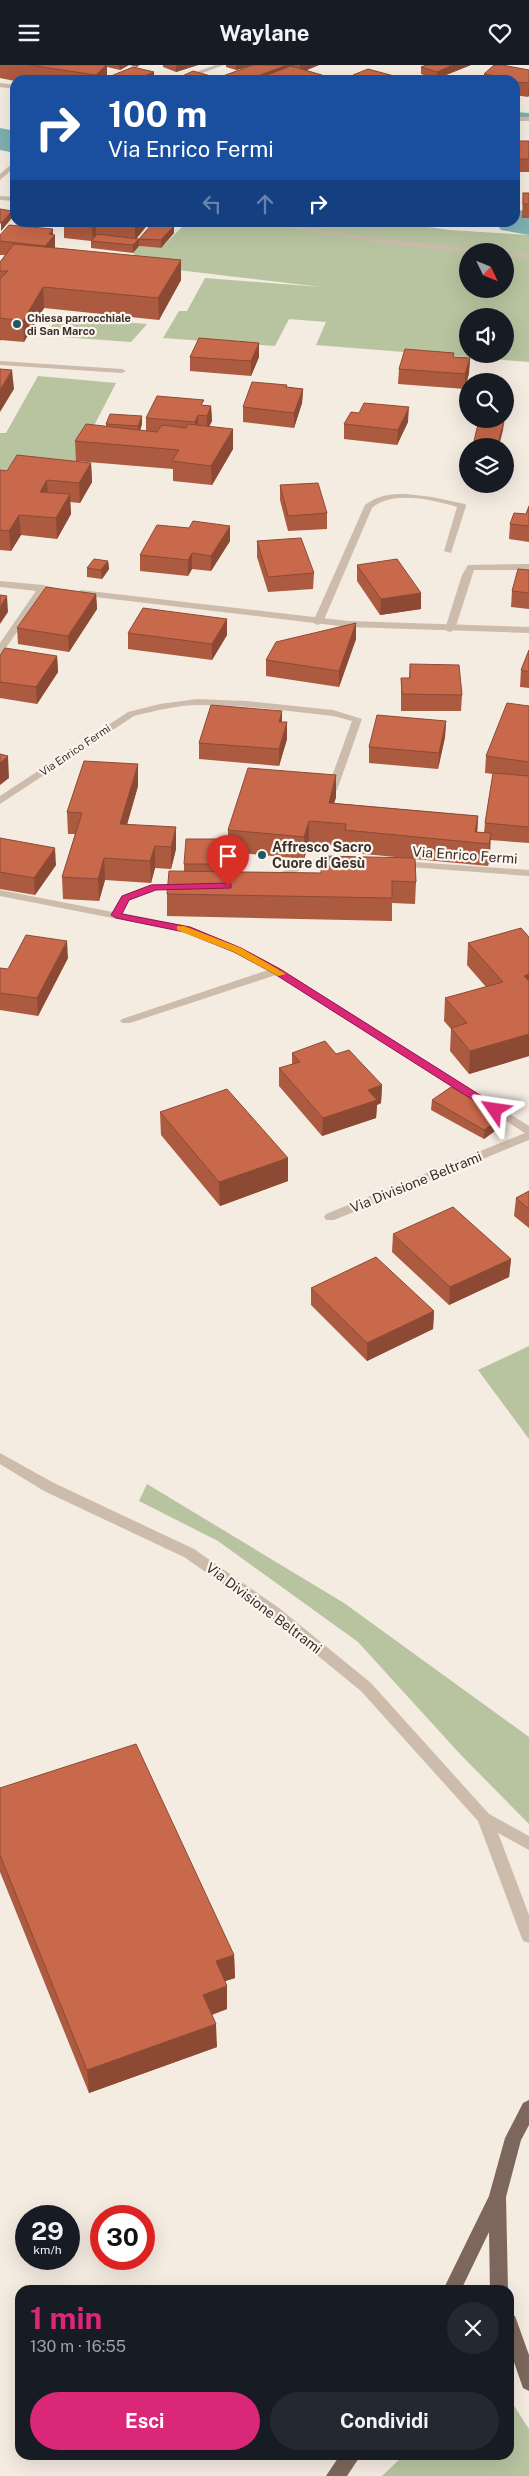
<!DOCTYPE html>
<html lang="it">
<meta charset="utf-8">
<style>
body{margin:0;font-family:"Public Sans",sans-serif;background:#242831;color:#f1f3f6;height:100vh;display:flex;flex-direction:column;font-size:19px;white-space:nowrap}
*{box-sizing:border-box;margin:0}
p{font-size:16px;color:#9ea1a6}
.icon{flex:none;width:28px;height:28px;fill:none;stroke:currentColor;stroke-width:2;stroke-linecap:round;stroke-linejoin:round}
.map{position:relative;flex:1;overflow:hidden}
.panel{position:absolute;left:15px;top:2220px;width:499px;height:175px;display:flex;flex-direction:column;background:#171b24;border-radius:15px;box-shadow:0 5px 20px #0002}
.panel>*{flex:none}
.guide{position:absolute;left:10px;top:10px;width:510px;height:152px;border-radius:15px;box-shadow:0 5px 20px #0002;background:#1a4fa0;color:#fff;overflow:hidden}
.needle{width:32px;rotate:133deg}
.tools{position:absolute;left:459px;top:178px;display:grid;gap:10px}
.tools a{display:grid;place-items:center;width:55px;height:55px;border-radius:50%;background:#171b24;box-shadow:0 5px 20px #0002;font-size:25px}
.speed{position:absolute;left:15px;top:2140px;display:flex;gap:10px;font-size:25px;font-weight:700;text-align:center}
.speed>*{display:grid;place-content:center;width:65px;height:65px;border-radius:50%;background:#171b24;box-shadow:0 5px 20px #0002;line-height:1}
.speed small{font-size:12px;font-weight:400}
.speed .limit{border:8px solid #d22;background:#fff;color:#111}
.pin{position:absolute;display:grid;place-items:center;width:42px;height:42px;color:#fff;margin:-51px -21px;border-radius:50% 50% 50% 0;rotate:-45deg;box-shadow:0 0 5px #0007}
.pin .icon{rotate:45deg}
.me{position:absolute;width:55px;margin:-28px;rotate:302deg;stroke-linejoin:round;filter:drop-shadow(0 0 4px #0008)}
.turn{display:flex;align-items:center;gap:18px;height:105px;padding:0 15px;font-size:22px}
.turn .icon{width:65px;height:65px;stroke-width:2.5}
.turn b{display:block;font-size:35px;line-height:42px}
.lanes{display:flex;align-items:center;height:48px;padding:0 15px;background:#0003;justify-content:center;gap:25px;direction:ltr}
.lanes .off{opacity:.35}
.round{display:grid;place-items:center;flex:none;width:52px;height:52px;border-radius:26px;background:#242831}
.head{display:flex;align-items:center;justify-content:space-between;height:85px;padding:0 15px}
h1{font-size:30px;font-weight:700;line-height:38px;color:#db2777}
.primary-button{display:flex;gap:10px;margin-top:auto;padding:10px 15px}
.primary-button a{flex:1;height:58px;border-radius:30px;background:#db2777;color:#fff;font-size:20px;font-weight:700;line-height:58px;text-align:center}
.primary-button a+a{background:#242831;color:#f1f3f6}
header{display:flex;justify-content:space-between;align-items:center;height:65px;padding:0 15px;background:#171b24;font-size:22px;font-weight:700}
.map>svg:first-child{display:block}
.green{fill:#b8c4a0;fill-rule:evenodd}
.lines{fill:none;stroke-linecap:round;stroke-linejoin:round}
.stream{stroke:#7fb0b2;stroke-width:6}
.river{fill:#7fb0b2;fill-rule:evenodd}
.service{fill:#cdbbac;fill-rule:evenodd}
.minor{fill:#cdbbac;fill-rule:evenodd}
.tertiary{fill:#cdbbac;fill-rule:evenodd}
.primary{fill:#7d675c;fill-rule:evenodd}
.wall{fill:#ac5a40;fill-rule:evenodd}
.shaded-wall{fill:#8c4a34}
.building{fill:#c8694b;stroke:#8c4a34}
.route{fill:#db2777;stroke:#8e194d}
.slow{fill:#f59e0b}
.poi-dot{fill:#1f5a5e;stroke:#fbf5ee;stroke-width:2}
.labels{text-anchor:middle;stroke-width:4.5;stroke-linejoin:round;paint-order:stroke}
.far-poi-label{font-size:11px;font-weight:bold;fill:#3b302b;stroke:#fbf5ee;text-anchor:start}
.far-street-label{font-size:11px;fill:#3b302b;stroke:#fbf5ee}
.poi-label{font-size:14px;font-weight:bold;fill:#3b302b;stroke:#fbf5ee;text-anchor:start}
.street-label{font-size:14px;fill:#3b302b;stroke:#fbf5ee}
</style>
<header><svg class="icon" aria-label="menu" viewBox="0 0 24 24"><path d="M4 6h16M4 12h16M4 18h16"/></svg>Waylane<svg class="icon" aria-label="heart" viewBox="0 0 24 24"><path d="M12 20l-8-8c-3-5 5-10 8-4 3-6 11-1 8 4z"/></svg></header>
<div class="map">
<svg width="529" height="2411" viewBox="0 0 529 2411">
<rect width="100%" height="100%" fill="#f4ebe1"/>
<g class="green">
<path d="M179,158H399L450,165L529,170V297L316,280L326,257L289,254L275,281L163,273L179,246H187L205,213L321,222L144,201L133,188L139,181L161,183L184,160ZM468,186H505V224H468ZM468,251H505V289H468Z"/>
<path d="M56,251L147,259L131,277L47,271Z"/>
<path d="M38,311L116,318L67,413L0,407V368H6Z"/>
<path d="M529,1281V1374L478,1305Z"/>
<path d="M147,1419L344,1538L529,1672V1759L460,1689L358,1577L218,1476L139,1436Z"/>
<path d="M509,2333L529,2364V2411H382L404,2390H509Z"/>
</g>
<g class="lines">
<path class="stream" d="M515,50L529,51"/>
<g class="river">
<path d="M0,63L15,66V88L0,85Z"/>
<path d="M515,145L529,146V170L501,165L496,158H515Z"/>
</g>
<g class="service">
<path d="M406,429L432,432L465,439L466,441L451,488L444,486L457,442C433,435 392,425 372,443L323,557L318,560L315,559L313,557L365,440C378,430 390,429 406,429Z"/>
<path d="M529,499V505H474L455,564L450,567L447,566L445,564L462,510L468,500Z"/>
<path d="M333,645L362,654L337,725L332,728L327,725L352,656L330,650L328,648Z"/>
</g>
<g class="minor">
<path d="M0,18L15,20V24L0,22Z"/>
<rect x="515" y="52" width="14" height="4"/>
<path d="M0,131L15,132V136L0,135Z"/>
<path d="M260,158H275L390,175L476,184L480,186L468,187L390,179Z"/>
<path d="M505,187L529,189V193L505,191Z"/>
<path d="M0,296L122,304L126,306L122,308L0,300Z"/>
<path d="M0,516L43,520L66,526L61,529L45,527L3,587L0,588V578L36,526L0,522Z"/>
<path d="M81,525L348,556L529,562V568L348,562L78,530L76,528Z"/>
<path d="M197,634L247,636L333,645L338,648L333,651C288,646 244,640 199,640C177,640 155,646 134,651L0,739V731L128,647L160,639Z"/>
<path d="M337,792L341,793V797L311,801L271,817L266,814L305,796Z"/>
<path d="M399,796L529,805V811L395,801L394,799Z"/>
<path d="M154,819H184L189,822L184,825H155L130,835L122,848L191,862L242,883L281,904L529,1061V1075L334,1155H326L324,1152L326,1149L525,1068L276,910L130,958H122L120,956L122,954L268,905L234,887L184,867L0,831V825L113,847L122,831Z"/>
</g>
<g class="tertiary">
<path d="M215,0H224L184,15H175Z"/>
<path d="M15,96V102L0,115V109Z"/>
<path d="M0,1388L54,1418L194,1484L279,1543L371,1618L489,1749L529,1771V1785L498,1768L529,1850V1878L523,1876L521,1871L478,1756L361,1626L269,1551L184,1492L44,1426L0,1399Z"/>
</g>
<g class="primary">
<path d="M529,2035V2060L521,2075L506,2132L508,2225H490L489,2167L461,2225H443L489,2131L505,2073L523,2038Z"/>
<path d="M509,2248L515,2251L529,2290V2326L523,2323L509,2283Z"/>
<path d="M340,2390H361L347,2411H326Z"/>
</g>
</g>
<g class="wall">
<path d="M0,0H140L137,2L129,0L120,5L107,2V15H15V16L0,13Z"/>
<path d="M163,0H198L176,7L163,2Z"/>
<path d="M226,0H319L306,5L325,11V15H176L218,13L251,1L236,5L226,2Z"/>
<path d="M471,0L436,14L421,9V2Z"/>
<path d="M529,5V30L528,32L515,30V15H484V9Z"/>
<path d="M154,7V14L152,15H112L111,11Z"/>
<path d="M518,76H529V107H515V86H518Z"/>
<path d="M15,111V132L12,131L11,118Z"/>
<path d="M523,128H529V153H522Z"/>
<path d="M65,158H149L137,173L139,181L133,188L91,183V176L64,173V159Z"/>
<path d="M174,161V168L161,183L139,181V174Z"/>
<path d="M53,169L55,183L181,215L159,255L44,243L24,277L1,275L0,276V197L5,190H0V170Z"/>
<path d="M259,278V292L251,311L190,306V292Z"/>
<path d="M454,292L470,293L469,308L465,324L398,319L399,304Z"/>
<path d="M287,320V322L303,324L302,338L294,363L243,357V342Z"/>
<path d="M204,340L211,341L212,356L209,362L233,384L212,420L173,416V404L76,396L75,376L106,362V359L142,351V359L140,365L146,366V353Z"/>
<path d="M408,357L397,380L344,374V359Z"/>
<path d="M466,384H468V400H465Z"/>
<path d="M91,398L92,417L80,438L70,437L71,449L57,474L21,470L11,486L0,485V405L7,406Z"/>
<path d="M280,420L327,448V464L288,466L280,435Z"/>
<path d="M529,441V477L509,474L510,459L526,449Z"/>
<path d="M230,476L211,506L192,504L188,511L140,506V490Z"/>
<path d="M257,476L314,508L313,524L268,527L257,492Z"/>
<path d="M108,496L109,504L102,514L87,512V503Z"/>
<path d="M357,500L421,528V544L380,550L357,516Z"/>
<path d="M529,505V544L511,542L512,526Z"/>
<path d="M96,529L97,544L69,587L18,579L17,563Z"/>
<path d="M227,554V570L212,595L128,584V568Z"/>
<path d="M356,558V574L339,622L266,611V595Z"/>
<path d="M529,585V623L520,622L521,605Z"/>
<path d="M0,590L57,591L58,607L37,639L0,633Z"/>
<path d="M410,599L462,630L461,646H401V613H409Z"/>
<path d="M529,641V778L490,775V790L488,801L415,794L416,817L415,839L392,838V856L167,851V829L184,806V799L228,774V765L336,710V732L334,738L478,751L477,767H484L485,758L493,709L485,708L486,691ZM309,778L344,781V787L405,793L321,808L241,807V788L304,794Z"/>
<path d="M282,646V657H287V674L279,701L199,694V678Z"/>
<path d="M446,656L445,672L438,704L369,698V682Z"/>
<path d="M138,721L127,759L176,784L171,804L155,803L151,818L105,815L99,836L63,834L62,812L75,769H68L67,747Z"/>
<path d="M0,773L56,800L35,830L0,824Z"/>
<path d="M529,872V991L469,1009L450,986L451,964L444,956L445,933L486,922L467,900L468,878Z"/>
<path d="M68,893L38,951L0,945V903L8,904Z"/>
<path d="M292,988L336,989L382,1020L381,1038L377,1040L376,1053L322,1071L279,1021V1003L292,999Z"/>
<path d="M432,1035L503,1060L484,1074L431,1045Z"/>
<path d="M160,1047L288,1093V1116L220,1141L161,1070Z"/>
<path d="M529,1126V1163L514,1151L516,1133Z"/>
<path d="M393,1169L511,1194L509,1212L449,1240L392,1187Z"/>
<path d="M311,1223L434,1246L433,1264L367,1296L311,1240Z"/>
<path d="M0,1723L234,1890L235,1913L225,1916L227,1944L212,1950L217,1982L89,2028L0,1807Z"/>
</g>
<g class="shaded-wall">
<path d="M107,0V15H96V10Z"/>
<path d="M119,0H129L120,5Z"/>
<path d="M176,0H198L176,7Z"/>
<path d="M236,0H253L236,5Z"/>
<path d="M287,0H294V10L280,15H247Z"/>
<path d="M300,0H319L300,8Z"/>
<path d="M453,0H471L436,14L437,7Z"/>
<path d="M154,7V14L152,15H135Z"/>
<path d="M325,11V15H315Z"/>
<path d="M292,12V15H283Z"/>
<path d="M529,18V30L528,32L529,19Z"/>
<path d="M12,146V153L1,166V158Z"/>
<path d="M96,158V171L93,176L92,162Z"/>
<path d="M138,158H149L135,175V162Z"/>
<path d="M174,161V168L161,183V175Z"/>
<path d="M53,164V171L55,170V183L46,195L45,181L49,169Z"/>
<path d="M139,174V181L133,188V180Z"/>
<path d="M181,195V215L159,255L158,233Z"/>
<path d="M43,222L44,243L24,277L23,256Z"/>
<path d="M259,278V292L251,311V296Z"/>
<path d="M470,293L469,308L465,324V309Z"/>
<path d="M12,305L14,324L0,347V325Z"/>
<path d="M303,324L302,338L294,363V348Z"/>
<path d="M211,341L212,356L207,365V351Z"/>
<path d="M409,342L408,357L397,380L398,365Z"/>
<path d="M198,350V365L195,372V357Z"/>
<path d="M142,351V359L139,369L138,361Z"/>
<path d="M504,357L503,365L499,381H497Z"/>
<path d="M233,364V384L212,420L211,401Z"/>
<path d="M91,398L92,417L80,438L79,418Z"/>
<path d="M47,415L48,435L40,427Z"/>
<path d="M70,429L71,449L57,474L56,453Z"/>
<path d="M19,450L21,470L11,486L9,466Z"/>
<path d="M230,461V476L211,506V491Z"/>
<path d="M192,488V504L188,511V495Z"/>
<path d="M108,496L109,504L102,514L101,505Z"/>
<path d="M421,528V544L380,550L381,534Z"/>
<path d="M96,529L97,544L69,587L68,571Z"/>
<path d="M7,531L8,547L0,559V542Z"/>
<path d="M227,554V570L212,595V579Z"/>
<path d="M356,558V574L339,622V606Z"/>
<path d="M57,591L58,607L37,639L36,622Z"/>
<path d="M282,646V662L279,657Z"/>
<path d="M446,656L445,672L438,704L439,688Z"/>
<path d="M287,657V674L279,701V684Z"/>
<path d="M8,691L9,713L0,720V698Z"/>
<path d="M138,699V721L121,781L120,759Z"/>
<path d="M336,710V732L328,760L329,738Z"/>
<path d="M478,751L477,773L475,767Z"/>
<path d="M309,756V778L304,794V772Z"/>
<path d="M176,762V784L171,804V782Z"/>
<path d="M491,768L490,790L488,801L489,779Z"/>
<path d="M241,774V791L240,816V799Z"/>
<path d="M155,781V803L151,818L150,796Z"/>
<path d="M55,783L56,800L35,830L34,813Z"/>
<path d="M104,793L105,815L99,836L98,814Z"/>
<path d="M67,876L68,893L38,951L37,933Z"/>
<path d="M529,909V931L524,911Z"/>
<path d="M529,969V991L469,1009L470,986Z"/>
<path d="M382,1020L381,1038L377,1040L376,1053L322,1071L323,1053L368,1025Z"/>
<path d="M504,1051L503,1060L484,1074V1065Z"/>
<path d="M288,1093V1116L220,1141L219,1117Z"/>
<path d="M511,1194L509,1212L449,1240L450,1222Z"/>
<path d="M434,1246L433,1264L367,1296V1278Z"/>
<path d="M234,1890L235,1913L216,1919V1896Z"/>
<path d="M227,1921V1944L204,1952L203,1930Z"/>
<path d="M216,1959L217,1982L89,2028L87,2005Z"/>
</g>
<g class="building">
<path d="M29,0H106L96,10Z"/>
<path d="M253,0H287L247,15H212Z"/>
<path d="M426,0H453L437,7L421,2Z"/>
<path d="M494,0H502L529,5V18L515,17V15H506L509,13L484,9Z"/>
<path d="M291,1L325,11L315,15H302L292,12L283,15H254Z"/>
<path d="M133,2L154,7L135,15H128L111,11Z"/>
<path d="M368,4L409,15H351L358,12L353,10Z"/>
<path d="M193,6L218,13L212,15H188L180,13L176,14Z"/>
<path d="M455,12L476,15H450Z"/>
<path d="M180,13L188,15H176Z"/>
<path d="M518,76H529V94H515V86H520Z"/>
<path d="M15,111V118H11Z"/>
<rect x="523" y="128" width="6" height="11"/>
<path d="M0,144L12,146L1,158H0Z"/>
<path d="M65,158H138L135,162L96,158L92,162L64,159Z"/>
<path d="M153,158L174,161L161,175L139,174Z"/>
<path d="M9,160L53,164L49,169L55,170L45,181L0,176V170Z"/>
<path d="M97,169L139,174L133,180L91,176Z"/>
<path d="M14,179L181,195L158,233L43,222L23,256L0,253V214L8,206H0V197Z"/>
<path d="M199,273L259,278L251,296L190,292Z"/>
<path d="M405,284L454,288L453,292L470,293L465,309L399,304Z"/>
<path d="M0,304L12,305L0,325Z"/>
<path d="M252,317L287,320L286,322L303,324L294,348L243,342Z"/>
<path d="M157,331L204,335L201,340L211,341L207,351L198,350L195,357L146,353Z"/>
<path d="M364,338L409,342L398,365L344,359L351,347L359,348Z"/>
<path d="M110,349L142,351L138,361L106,359Z"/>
<path d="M479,355L504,357L497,381L473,380Z"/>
<path d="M86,359L157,367L162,360L186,363L188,359L233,364L211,401L172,396L179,385L75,376Z"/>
<path d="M466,384H468V391H465Z"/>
<path d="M17,390L91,398L79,418L47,415L40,427L70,429L56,453L19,450L9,466L0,465V405L7,406Z"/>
<path d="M318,418L327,448L288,451L280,420Z"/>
<path d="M529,441V461L510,459L514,448L526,449Z"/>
<path d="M193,456L230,461L211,491L192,488L188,495L140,490L157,460L189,463Z"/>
<path d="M301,473L314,508L268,512L257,476Z"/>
<path d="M94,494L108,496L101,505L87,503Z"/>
<path d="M397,494L421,528L381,534L357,500Z"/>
<path d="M518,504L529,505V528L512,526Z"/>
<path d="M46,522L96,529L68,571L17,563Z"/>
<path d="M0,530L7,531L0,542Z"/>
<path d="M143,543L227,554L212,579L128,568Z"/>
<path d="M356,558L339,606L266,595L276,577Z"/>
<path d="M5,583L57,591L36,622L0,617V590Z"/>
<path d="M529,585V607L521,605Z"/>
<path d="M410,599L459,600L462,630L402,629L401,613H410Z"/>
<path d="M507,638L529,641V697L486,691Z"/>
<path d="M211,640L282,646L279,657H287L279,684L199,678Z"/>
<path d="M377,650L446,656L439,688L369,682Z"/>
<path d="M0,689L8,691L0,698Z"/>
<path d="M84,696L138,699L120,759L176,762L171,782L155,781L150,796L104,793L98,814L62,812L82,748L67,747Z"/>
<path d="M248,703L336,710L329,738L478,751L475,767L491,768L489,779L345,765L346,759L309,756L304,772L228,765Z"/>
<path d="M493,708L529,711V762L485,758Z"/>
<path d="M0,773L55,783L34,813L0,807Z"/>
<path d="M186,774H241L240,799H184Z"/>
<path d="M322,791L415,793L416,817L392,816V833L167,829L169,806L321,808Z"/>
<path d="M521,863L529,872V909L524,911L529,916V969L470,986L451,963L467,958L445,933L503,917L468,878Z"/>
<path d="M26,870L67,876L37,933L0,928V903L8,904Z"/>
<path d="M325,976L336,989L349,985L382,1020L368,1025L377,1035L323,1053L279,1003L300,997L292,988Z"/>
<path d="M451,1022L504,1051L484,1065L432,1035Z"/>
<path d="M227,1024L288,1093L219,1117L160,1047Z"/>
<path d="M529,1126V1144L516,1133Z"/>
<path d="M453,1142L511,1194L450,1222L393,1169Z"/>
<path d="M376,1192L434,1246L367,1278L311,1223Z"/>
<path d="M136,1679L234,1890L216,1896L227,1921L203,1930L216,1959L87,2005L0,1790V1723Z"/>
</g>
<path class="route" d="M228,818L231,819V823L156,825L129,835L122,849L190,862L241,883L280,904L499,1042V1047H492L273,908L234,887L184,867L116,853L111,850L122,831L151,820Z"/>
<path class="slow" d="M177,861H184L241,883L286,909L278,911L234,887L177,865Z"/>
<g class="poi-dot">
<circle cx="17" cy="259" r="5"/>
<circle cx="262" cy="790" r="5"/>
</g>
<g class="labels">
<g class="far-poi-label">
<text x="27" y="257">Chiesa parrocchiale<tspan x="27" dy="13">di San Marco</tspan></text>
</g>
<g class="far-street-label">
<text transform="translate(75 685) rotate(-34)" y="4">Via Enrico Fermi</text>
</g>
<g class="poi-label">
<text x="272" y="787">Affresco Sacro<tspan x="272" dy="16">Cuore di Gesù</tspan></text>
</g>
<g class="street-label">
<text transform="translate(465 790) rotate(4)" y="5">Via Enrico Fermi</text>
<text transform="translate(416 1117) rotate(-22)" y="5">Via Divisione Beltrami</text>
<text transform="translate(264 1543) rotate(37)" y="5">Via Divisione Beltrami</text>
</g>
</g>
</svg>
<div class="tools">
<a><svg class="needle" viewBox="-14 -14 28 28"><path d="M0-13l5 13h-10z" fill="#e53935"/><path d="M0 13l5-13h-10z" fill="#9ea1a6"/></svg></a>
<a><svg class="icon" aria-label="sound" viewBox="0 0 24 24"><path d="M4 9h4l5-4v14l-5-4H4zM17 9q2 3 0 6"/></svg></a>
<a><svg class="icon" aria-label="search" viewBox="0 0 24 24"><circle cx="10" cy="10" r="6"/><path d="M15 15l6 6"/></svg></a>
<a><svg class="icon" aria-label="layers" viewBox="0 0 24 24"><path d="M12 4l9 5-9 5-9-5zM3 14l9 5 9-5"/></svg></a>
</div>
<div class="speed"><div>29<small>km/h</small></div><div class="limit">30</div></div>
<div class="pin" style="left:228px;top:821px;background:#d93025"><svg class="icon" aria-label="arrive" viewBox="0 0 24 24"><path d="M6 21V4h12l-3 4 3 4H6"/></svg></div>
<svg class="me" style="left:495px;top:1045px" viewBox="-20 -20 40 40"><path d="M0-17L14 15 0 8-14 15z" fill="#db2777" stroke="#fff" stroke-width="4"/></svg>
<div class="guide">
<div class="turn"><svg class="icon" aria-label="right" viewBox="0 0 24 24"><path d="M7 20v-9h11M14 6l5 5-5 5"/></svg><div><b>100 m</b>Via Enrico Fermi</div></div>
<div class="lanes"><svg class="icon off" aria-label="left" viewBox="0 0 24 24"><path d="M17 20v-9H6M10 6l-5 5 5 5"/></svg><svg class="icon off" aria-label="ahead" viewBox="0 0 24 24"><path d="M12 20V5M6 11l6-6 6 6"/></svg><svg class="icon" aria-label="right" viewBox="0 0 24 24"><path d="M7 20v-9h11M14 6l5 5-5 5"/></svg></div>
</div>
<section class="panel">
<div class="head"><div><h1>1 min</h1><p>130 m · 16:55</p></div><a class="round"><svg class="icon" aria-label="close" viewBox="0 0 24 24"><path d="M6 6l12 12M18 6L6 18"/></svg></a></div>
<div class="primary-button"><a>Esci</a><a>Condividi</a></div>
</section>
</div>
